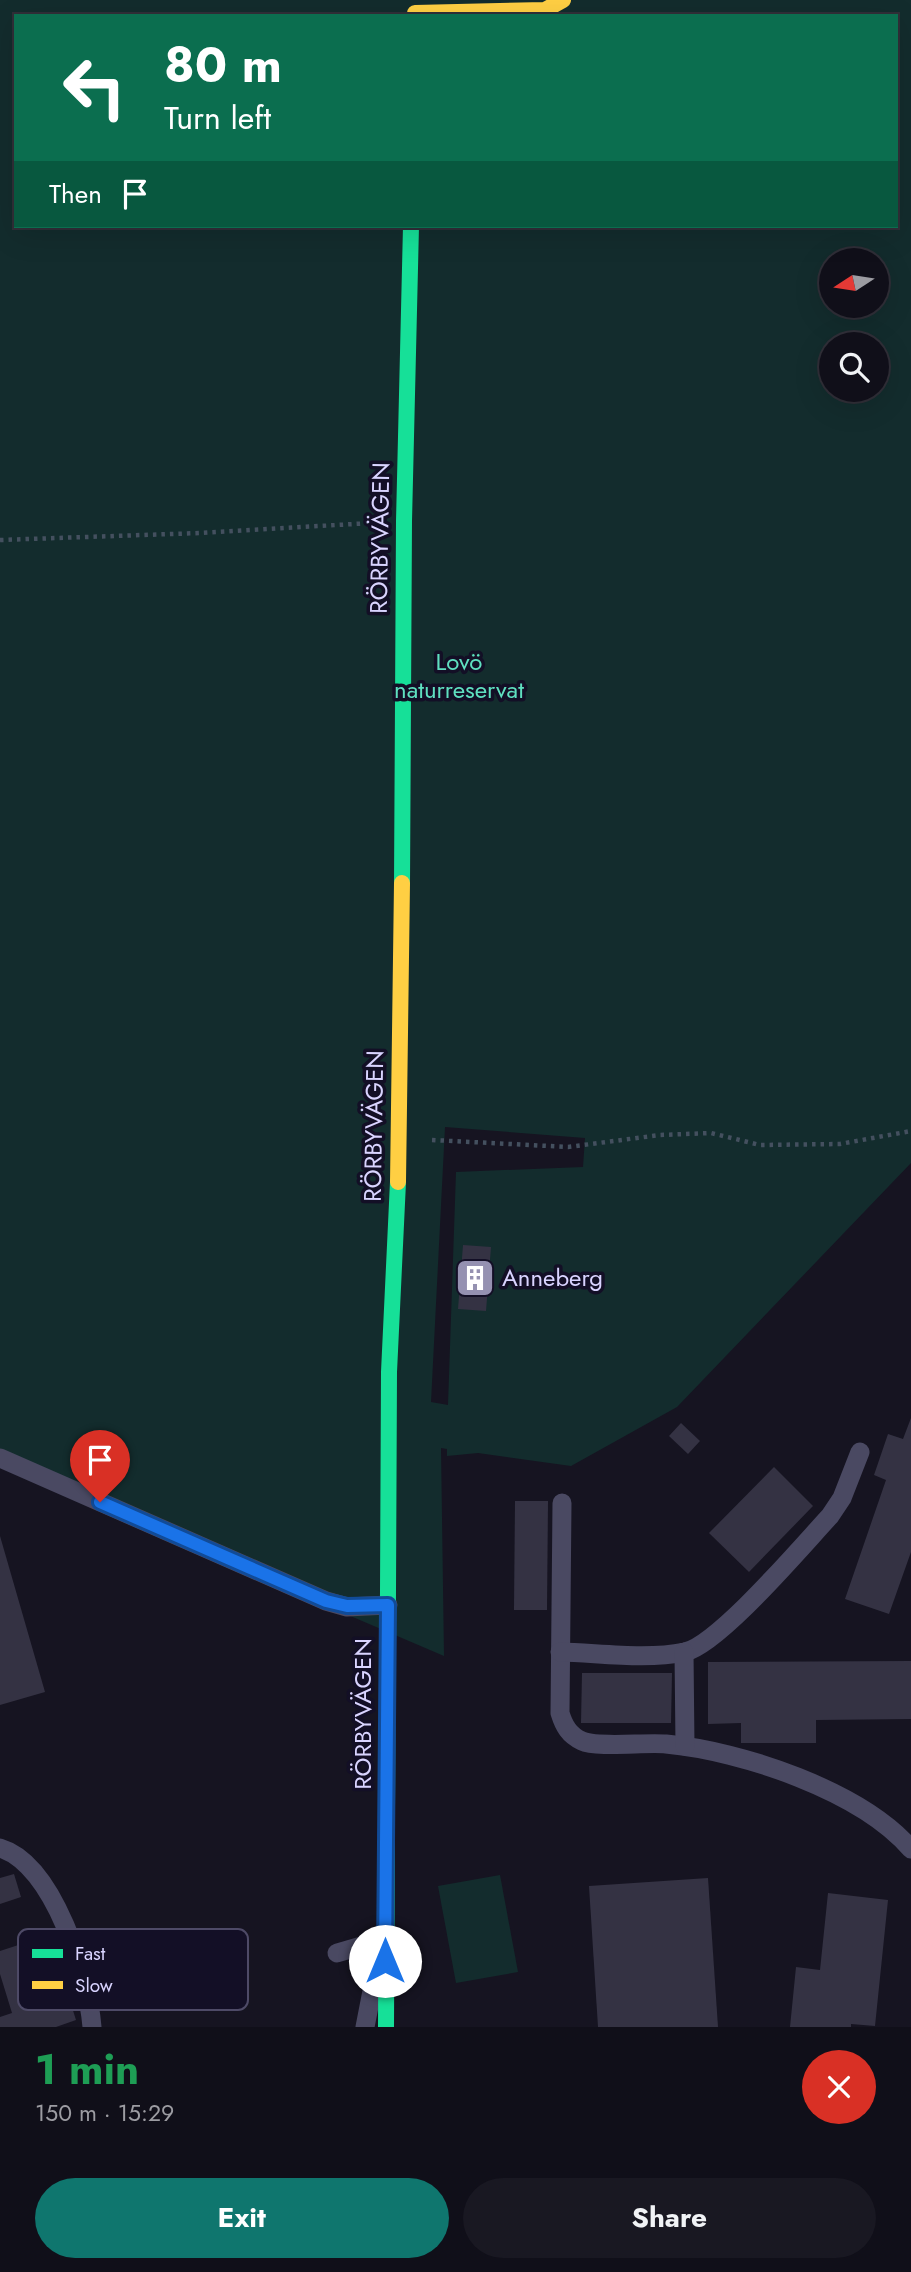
<!DOCTYPE html>
<meta charset="utf-8">
<style>
body{margin:0;font-family:Jost,sans-serif;background:#191822;color:#f1f3f6;height:100vh;display:flex;flex-direction:column;font-size:26px;white-space:nowrap}
*{box-sizing:border-box;margin:0}
p{font-size:23px;color:#9c9ca2}
.icon{flex:none;width:38px;height:38px;fill:none;stroke:currentColor;stroke-width:2;stroke-linecap:round;stroke-linejoin:round}
.map{position:relative;height:2027px;overflow:hidden}
.panel{display:flex;flex-direction:column;background:#100f19;flex:1}
.panel>*{flex:none}
.top-card{position:absolute;left:14px;top:14px;width:884px;height:214px;border-radius:0px;box-shadow:0 7px 28px #0002,0 0 0 2px #302f38;background:#0b6e4f;color:#fff;overflow:hidden}
.needle{width:46px;rotate:258deg}
.controls{position:absolute;left:819px;top:248px;display:grid;gap:14px}
.controls a{display:grid;place-items:center;width:70px;height:70px;border-radius:50%;background:#100f19;box-shadow:0 7px 28px #0002,0 0 0 2px #302f38;font-size:35px}
.pin{position:absolute;display:grid;place-items:center;width:60px;height:60px;color:#fff;margin:-72px -30px;border-radius:50% 50% 50% 0;rotate:-45deg;box-shadow:0 0 7px #0007}
.pin .icon{rotate:45deg}
.me{position:absolute;width:77px;margin:-38px;rotate:0deg;stroke-linejoin:round;filter:drop-shadow(0 0 5px #0008)}
.turn{display:flex;align-items:center;gap:24px;height:147px;padding:0 35px;font-size:32px}
.turn .icon{width:91px;height:91px;stroke-width:2.5}
.turn b{display:block;font-size:49px;line-height:60px}
.then{display:flex;align-items:center;height:66px;padding:0 35px;background:#0003;gap:14px;font-size:26px}
.round{display:grid;place-items:center;flex:none;width:74px;height:74px;border-radius:37px;background:#191822}
.head{display:flex;align-items:center;justify-content:space-between;height:119px;padding:0 35px}
h1{font-size:42px;font-weight:700;line-height:52px;color:#1e9e55}
.cta{display:flex;gap:14px;margin-top:auto;padding:14px 35px}
.cta a{flex:1;height:80px;border-radius:42px;background:#0f766e;color:#fff;font-size:28px;font-weight:700;line-height:80px;text-align:center}
.cta a+a{background:#191822;color:#f1f3f6}
.map>svg:first-child{display:block}
.green{fill:#132c2d;fill-rule:evenodd}
.building{fill:#343243}
.lines{fill:none;stroke-linecap:round;stroke-linejoin:round}
.path{stroke:#44505f;stroke-width:4.5;stroke-dasharray:3.5 5;stroke-linecap:butt}
.lane{stroke:#4a4962;stroke-width:19}
.fast{stroke:#16e098;stroke-width:16}
.slow{stroke:#ffcf43;stroke-width:16}
.route-casing{stroke:#114b97;stroke-width:18}
.route{stroke:#1a73e8;stroke-width:12}
.labels{text-anchor:middle;stroke-width:7;stroke-linejoin:round;paint-order:stroke}
.street-label{font-size:24px;fill:#d9d4ff;stroke:#130f26}
.park-label{font-size:24px;fill:#5fe0c0;stroke:#130f26}
.poi-label{font-size:24px;fill:#d9d4ff;stroke:#130f26;text-anchor:start}
.key{fill:#130f26;stroke:#4e4a67;stroke-width:2}
.key-label{font-size:19px;fill:#d9d4ff}
</style>
<div class="map">
<svg width="911" height="2027" viewBox="0 0 911 2027">
<rect width="100%" height="100%" fill="#161421"/>
<g class="green">
<path d="M0,0H911V1163L677,1407L571,1466L478,1453L447,1456V1449L441,1448L444,1656L0,1466ZM16,16H896V226H16ZM831,261H877V306H831ZM831,345H877V390H831ZM445,1127L585,1138L583,1167L456,1172L448,1405L431,1402Z"/>
<path d="M500,1875L518,1972L456,1983L438,1886Z"/>
</g>
<g class="building">
<path d="M463,1245L491,1247L486,1311L458,1309Z"/>
<path d="M911,1418V1552L889,1614L845,1599L886,1480L874,1475L888,1434L903,1439Z"/>
<path d="M681,1423L700,1441L688,1454L669,1436Z"/>
<path d="M774,1467L813,1506L749,1572L709,1533Z"/>
<path d="M515,1501H548L547,1610H514Z"/>
<path d="M0,1536L45,1692L0,1705Z"/>
<path d="M911,1661V1719L816,1720V1743H741V1723L708,1724V1662Z"/>
<path d="M582,1673H672L671,1723H581Z"/>
<path d="M14,1874L21,1897L0,1904V1878Z"/>
<path d="M708,1878L718,2027H598L589,1886Z"/>
<path d="M828,1893L888,1900L875,2026L851,2024V2027H790L796,1967L820,1970Z"/>
<path d="M49,1935L76,2020L56,2027H0V2017L12,2013L0,1974V1951Z"/>
</g>
<g class="lines">
<g class="path">
<path d="M0,540L200,533L371,523"/>
<path d="M432,1140L568,1147L660,1135L711,1133L760,1145L840,1144L911,1131"/>
</g>
<g class="lane">
<path d="M0,1458L326,1601L347,1607L388,1605"/>
<path d="M562,1503L560,1713C564,1726 569,1735 582,1741C597,1748 646,1742 666,1744C742,1751 861,1791 911,1849"/>
<path d="M560,1652C600,1653 646,1660 685,1652C719,1644 802,1546 830,1516L842,1498L860,1452"/>
<path d="M684,1652L685,1746"/>
<path d="M0,1848C54,1864 88,1977 92,2027"/>
<path d="M337,1953L385,1939"/>
<path d="M365,2027L372,1991"/>
</g>
<g class="fast">
<path d="M402,883L404,521L411,226"/>
<path d="M386,2027L389,1372L398,1182"/>
</g>
<g class="slow">
<path d="M415,13L545,10L563,0"/>
<path d="M398,1182L402,883"/>
</g>
</g>
<g class="lines">
<g class="route-casing">
<path id="route" d="M100,1502L326,1601L347,1606L388,1605L385,1961"/>
</g>
<use href="#route" class="route"/>
</g>
<defs>
<g id="building-square" transform="scale(2.0125)"><rect x="-9" y="-9" width="18" height="18" rx="4" fill="#9591b1" stroke="#130f26"/><path d="M-4-6H4V6H1V3H-1V6H-4ZM-2.5-4.3h1.7v1.8h-1.7ZM.8-4.3h1.7v1.8H.8ZM-2.5-1h1.7V.8h-1.7ZM.8-1h1.7V.8H.8Z" fill="#fff"/></g>
</defs>
<g fill-rule="evenodd">
<use href="#building-square" x="475" y="1278"/>
</g>
<g class="labels">
<g class="street-label">
<text transform="translate(380 538) rotate(-89)" y="8">RÖRBYVÄGEN</text>
<text transform="translate(374 1126) rotate(-89)" y="8">RÖRBYVÄGEN</text>
<text transform="translate(363 1714) rotate(-90)" y="8">RÖRBYVÄGEN</text>
</g>
<g class="park-label">
<text x="459" y="670">Lovö<tspan x="459" dy="28">naturreservat</tspan></text>
</g>
<g class="poi-label">
<text x="502" y="1286">Anneberg</text>
</g>
</g>
<rect x="18" y="1929" width="230" height="81" rx="10" class="key"/>
<rect x="32" y="1949" width="31" height="9" fill="#16e098"/>
<rect x="32" y="1981" width="31" height="8" fill="#ffcf43"/>
<g class="key-label">
<text x="75" y="1960">Fast</text>
<text x="75" y="1992">Slow</text>
</g>
</svg>
<div class="controls">
<a><svg class="needle" viewBox="-14 -14 28 28"><path d="M0-13l5 13h-10z" fill="#e53935"/><path d="M0 13l5-13h-10z" fill="#9c9ca2"/></svg></a>
<a><svg class="icon" aria-label="search" viewBox="0 0 24 24"><circle cx="10" cy="10" r="6"/><path d="M15 15l6 6"/></svg></a>
</div>
<div class="pin" style="left:100px;top:1502px;background:#d93025"><svg class="icon" aria-label="arrive" viewBox="0 0 24 24"><path d="M6 21V4h12l-3 4 3 4H6"/></svg></div>
<svg class="me" style="left:385px;top:1961px" viewBox="-20 -20 40 40"><circle r="19" fill="#fff"/><path d="M0-13L10 11 0 6-10 11z" fill="#1a73e8"/></svg>
<div class="top-card">
<div class="turn"><svg class="icon" aria-label="left" viewBox="0 0 24 24"><path d="M17 20v-9H6M10 6l-5 5 5 5"/></svg><div><b>80 m</b>Turn left</div></div>
<div class="then">Then<svg class="icon" aria-label="arrive" viewBox="0 0 24 24"><path d="M6 21V4h12l-3 4 3 4H6"/></svg></div>
</div>
</div>
<section class="panel">
<div class="head"><div><h1>1 min</h1><p>150 m · 15:29</p></div><a class="round" style="background:#d93025;color:#fff"><svg class="icon" aria-label="close" viewBox="0 0 24 24"><path d="M6 6l12 12M18 6L6 18"/></svg></a></div>
<div class="cta"><a>Exit</a><a>Share</a></div>
</section>
